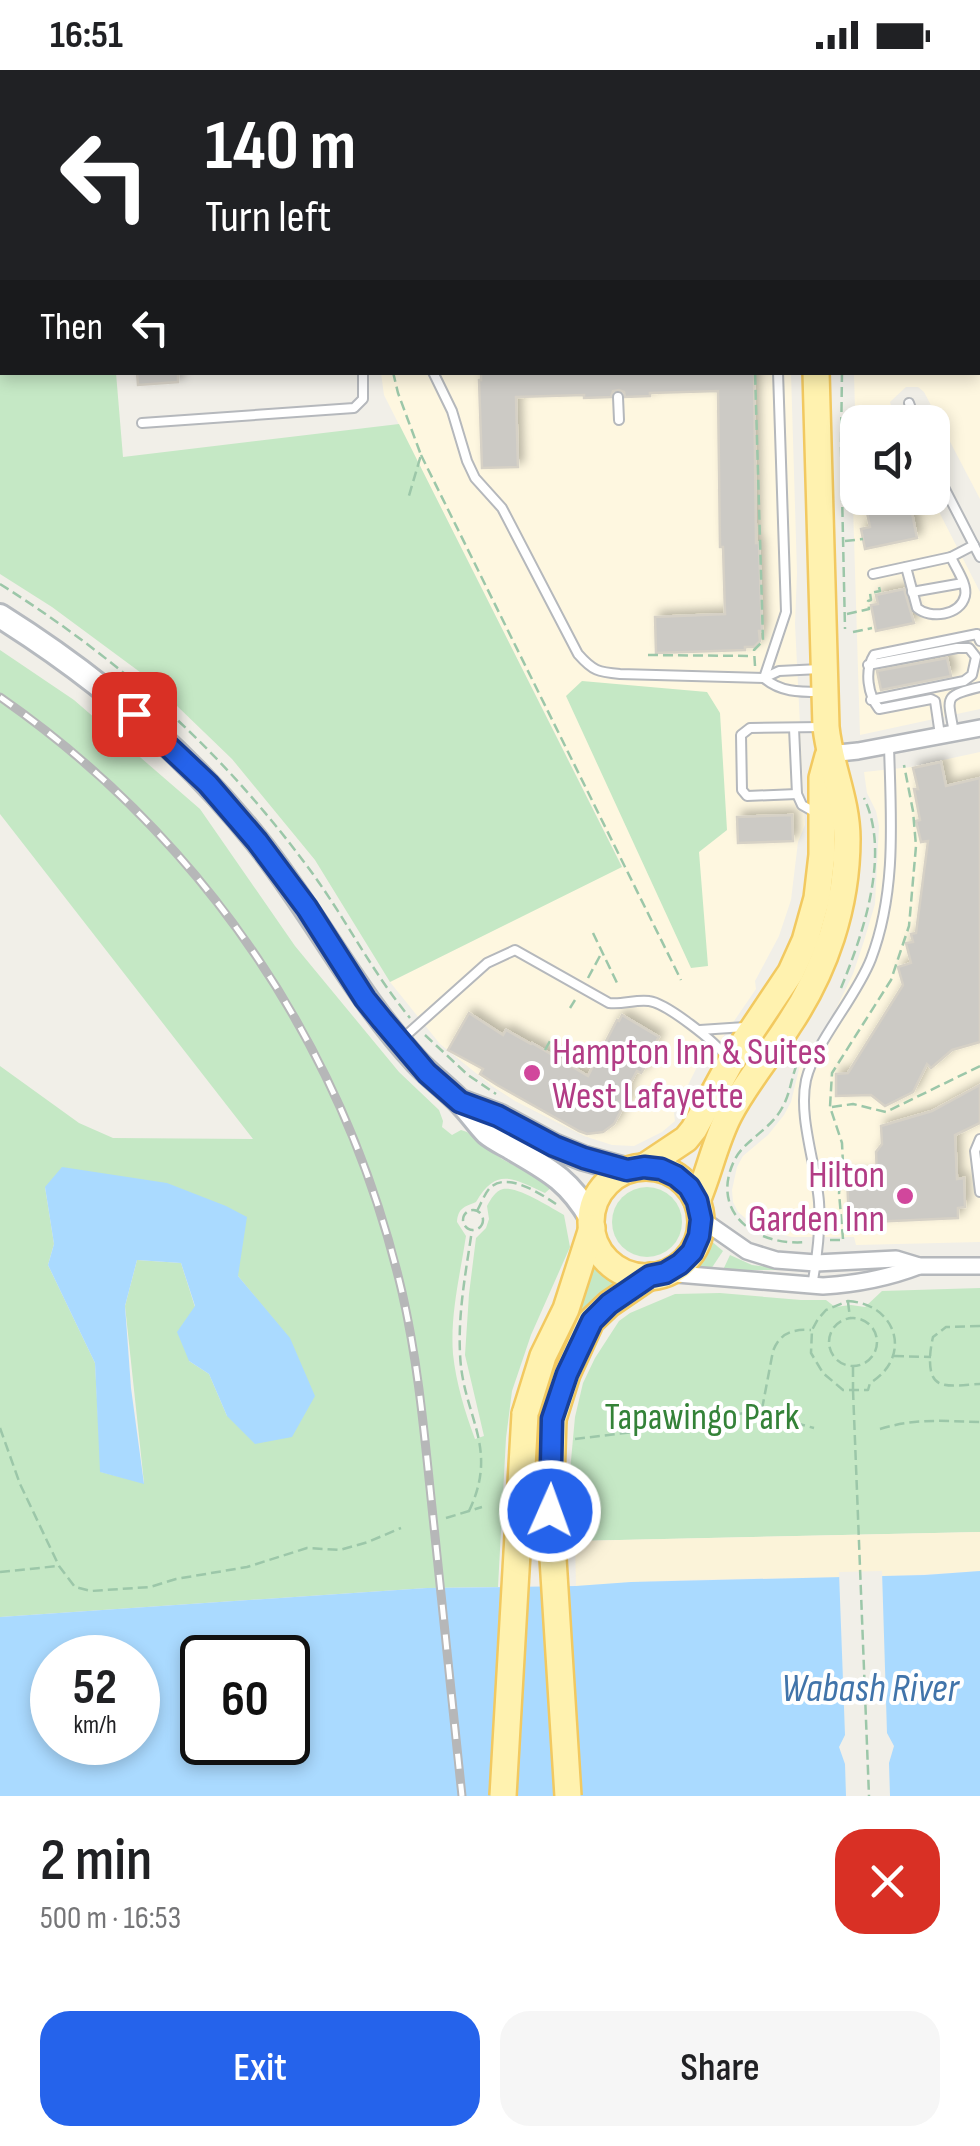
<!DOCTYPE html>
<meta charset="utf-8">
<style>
body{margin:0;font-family:"Sofia Sans Condensed",sans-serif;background:#f6f6f6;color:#202124;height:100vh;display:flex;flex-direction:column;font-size:38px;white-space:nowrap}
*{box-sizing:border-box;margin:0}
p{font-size:32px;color:#757577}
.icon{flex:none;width:55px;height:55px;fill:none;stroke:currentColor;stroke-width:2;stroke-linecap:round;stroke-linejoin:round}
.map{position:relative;height:1726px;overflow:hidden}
.details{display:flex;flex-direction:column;background:#fff;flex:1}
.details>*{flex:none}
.banner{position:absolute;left:0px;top:0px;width:980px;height:305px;box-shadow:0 5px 15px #0003;background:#202124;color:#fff;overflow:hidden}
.tools{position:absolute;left:840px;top:335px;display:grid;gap:20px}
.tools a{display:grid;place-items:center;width:110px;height:110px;border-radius:20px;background:#fff;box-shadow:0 5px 15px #0003;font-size:50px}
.speed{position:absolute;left:30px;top:1565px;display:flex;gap:20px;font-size:50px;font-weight:700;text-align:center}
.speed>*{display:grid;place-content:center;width:130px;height:130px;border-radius:50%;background:#fff;box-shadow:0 5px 15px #0003;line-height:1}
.speed small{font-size:25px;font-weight:400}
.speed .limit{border:5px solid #111;border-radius:15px;background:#fff;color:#111}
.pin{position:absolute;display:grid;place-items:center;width:85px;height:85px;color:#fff;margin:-42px;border-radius:20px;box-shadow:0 5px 15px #0006}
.me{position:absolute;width:110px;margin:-55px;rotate:2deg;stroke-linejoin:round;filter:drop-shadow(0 0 8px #0008)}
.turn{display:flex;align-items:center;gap:35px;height:210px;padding:0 40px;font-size:45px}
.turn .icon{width:130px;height:130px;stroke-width:2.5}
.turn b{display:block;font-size:70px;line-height:85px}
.then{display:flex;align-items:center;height:95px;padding:0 40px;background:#0003;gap:20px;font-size:38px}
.round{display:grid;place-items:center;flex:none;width:105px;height:105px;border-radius:30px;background:#f6f6f6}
.overview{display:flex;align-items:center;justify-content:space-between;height:170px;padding:0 40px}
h1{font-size:60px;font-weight:600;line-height:75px}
.button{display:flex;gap:20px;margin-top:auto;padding:20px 40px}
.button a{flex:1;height:115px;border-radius:30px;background:#2563eb;color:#fff;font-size:40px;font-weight:600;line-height:115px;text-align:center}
.button a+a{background:#f6f6f6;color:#202124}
.status{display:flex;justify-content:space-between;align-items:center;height:70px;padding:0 50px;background:#fff;direction:ltr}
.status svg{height:28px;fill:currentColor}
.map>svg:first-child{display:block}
.commercial{fill:#fef7e0}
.green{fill:#c5e8c5;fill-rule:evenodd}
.sand{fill:#fbf3d9}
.water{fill:#aadaff;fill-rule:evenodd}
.pier{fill:#f1efe8}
.building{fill:#cccac5;stroke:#d6d1c6;stroke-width:2.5;filter:url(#shadow)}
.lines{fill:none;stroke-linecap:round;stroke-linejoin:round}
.lane-casing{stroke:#b5b8bc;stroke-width:12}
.street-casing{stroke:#b5b8bc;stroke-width:20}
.secondary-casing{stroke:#b6babf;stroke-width:28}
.primary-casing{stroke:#f2c960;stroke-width:30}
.path{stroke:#9cc7a9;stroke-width:2.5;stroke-dasharray:10 5;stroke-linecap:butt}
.lane{stroke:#fff;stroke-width:8}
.street{stroke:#fff;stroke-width:15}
.secondary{stroke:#fff;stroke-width:22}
.primary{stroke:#fff2af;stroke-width:25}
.rail-casing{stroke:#b6b7b8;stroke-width:9}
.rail{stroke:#fff;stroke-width:5;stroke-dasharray:15;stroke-linecap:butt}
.primary-bridge-casing{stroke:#f2c960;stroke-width:30;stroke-linecap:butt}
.path-bridge{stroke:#9cc7a9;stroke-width:2.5;stroke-dasharray:10 5;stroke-linecap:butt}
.primary-bridge{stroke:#fff2af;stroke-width:25}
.route-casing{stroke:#184099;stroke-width:25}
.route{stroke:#2563eb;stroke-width:18}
.hotel-dot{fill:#d1479c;stroke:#fff;stroke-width:4}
.labels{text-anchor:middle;stroke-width:8;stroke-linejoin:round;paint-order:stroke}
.hotel-label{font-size:38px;fill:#b23c85;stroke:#fff;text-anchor:start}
.park-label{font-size:38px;fill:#348238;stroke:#fff}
.water-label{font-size:40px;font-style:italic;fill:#4174aa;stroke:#fff}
</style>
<div class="status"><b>16:51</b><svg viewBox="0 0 49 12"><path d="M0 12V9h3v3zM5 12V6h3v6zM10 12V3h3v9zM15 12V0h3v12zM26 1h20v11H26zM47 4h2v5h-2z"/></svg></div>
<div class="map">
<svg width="980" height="1726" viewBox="0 0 980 1726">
<defs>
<filter id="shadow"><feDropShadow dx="5" dy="-5" stdDeviation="5" flood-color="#0004"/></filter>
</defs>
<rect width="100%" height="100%" fill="#f1efe8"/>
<g class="commercial">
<path d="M978,208H980V429L924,322L918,317H906L890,332L896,352H858V428H932L980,522V639L860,665L851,370L855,340L854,303L978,302Z"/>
<path d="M381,303H791L797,503L795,554L805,755L798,772L791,830L779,866L755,911L756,919L710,986L700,991L674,1043L675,1051L662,1062L634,1076L612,1075L584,1066L515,1031L492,1016L440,974L390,912L622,796L384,325Z"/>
<path d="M980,682V1172L856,1175L854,1167H792L770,1162L750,1152L738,1142L733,1132L732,1120L737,1097L743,1086L768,1065L784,1045L791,1032L800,995L830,951L853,904L864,871L875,834L879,756L876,741L867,723L864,702L911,697Z"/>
</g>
<g class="green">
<path d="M2,282V302L116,303L123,387L399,354L622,797L390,912L315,790L232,689L148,608L52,537L0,504V283Z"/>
<path d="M0,580L74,630L200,739L295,876L399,1002L439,1040L443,1051L442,1057L452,1065L461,1060L467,1062L502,1089L553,1116L545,1123C513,1109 497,1096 476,1132C464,1137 458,1138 457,1152L466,1166C460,1205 450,1245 453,1284C456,1313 465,1342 475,1369L484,1366L465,1285L469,1224L476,1168L486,1158L489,1149L487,1136C491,1129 495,1121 503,1119C518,1116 551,1138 564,1145L570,1177L531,1265L512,1321L506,1368L498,1517L427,1518L0,1547V996L79,1053L113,1068L253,1069L0,744ZM45,1117L238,1206L289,1268L227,1346L209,1304L189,1291L195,1237L181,1193L137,1190L125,1236L144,1413L101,1402L95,1293L48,1195L54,1174Z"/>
<path d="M582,611L707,622L720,643L727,760L699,782L708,896L691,898L566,626Z"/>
<circle cx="647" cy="1152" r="35"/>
<path d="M710,1170L723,1181L711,1199H698L696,1196Z"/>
<path d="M730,1185L752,1195L775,1198V1200H723Z"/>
<path d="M596,1194L618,1212C574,1237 573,1288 544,1322L551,1287L593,1195Z"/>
<path d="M980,1218V1462L575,1471L569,1412L575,1347L583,1313L595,1288L619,1251L630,1243L675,1224L720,1223L801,1230H826L835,1237L851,1235L865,1237L882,1221Z"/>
</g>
<path class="sand" d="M980,1462V1501C846,1511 710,1505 576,1516L575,1471Z"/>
<g class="water">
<path d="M62,1097L167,1113L226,1136L247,1147L238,1206L290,1268L315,1326L292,1367L255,1374L227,1346L209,1304L189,1291L177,1262L195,1236L181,1193L137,1190L125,1236L131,1318L144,1414L100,1402L95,1293L48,1195L54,1174L45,1117Z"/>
<path d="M980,1501V1726H0V1547L427,1518L576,1516L631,1512L925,1505ZM52,1588H138V1672H52ZM202,1588H288V1672H202Z"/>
</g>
<path class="pier" d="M882,1501L887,1663L894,1676L889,1693L890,1726H846L845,1694L839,1677L845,1665L839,1502Z"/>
<g class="building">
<path d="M137,302H178V312L138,315Z"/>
<path d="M481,302H754L756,473H759L762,561H759L760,571L754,577H745V580L656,583L655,547L725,544L723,477H720L718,321L650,323V326L625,327L624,322L619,320L613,321L611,327L584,328V325L516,327L518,397L482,398L479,310H481Z"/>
<path d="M864,428H935L936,431L911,438L917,468L865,479L861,459L870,457Z"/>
<path d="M904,519L914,553L876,561L871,535L878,534L876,525Z"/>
<path d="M947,588L951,606L881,620L877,601Z"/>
<path d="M941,692L946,716L980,708V972L952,980L931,998L927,994L913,1022L885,1036L871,1025L836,1026V1004L848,1003L903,915L898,897L911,893L906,873L913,872L911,864L916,863L928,771L921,772L916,751L920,750L914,719H918L913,698Z"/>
<path d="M792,745L793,771L738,773L737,747Z"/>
<path d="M469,943L503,965L506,960L531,974L532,973L588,1006L617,950L619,951L622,945L659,967L645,988L649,990L641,1003L637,1001L625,1023L629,1026L614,1054L603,1062L587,1064L579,1061L497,1015L480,1004L483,999L448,980Z"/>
<path d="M980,1015V1053L955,1065L957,1109L964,1108L965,1137L958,1138V1148L849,1153L847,1106L877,1105L876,1082L882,1074L881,1056L932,1041Z"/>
</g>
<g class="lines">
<g class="lane-casing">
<g id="lane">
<path d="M632,0V2"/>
<path d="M719,0V2"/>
<path d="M930,0V2"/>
<path d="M878,2L880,0"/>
<path d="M978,7L980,22"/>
<path d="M433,302L452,341L467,391L475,408L502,438L578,584C593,601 598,602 620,604L764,608L779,601L820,599"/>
<path d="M618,327L619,350"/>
<path d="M909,333L916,352"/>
<path d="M142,353L354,338L363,329V302"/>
<path d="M932,394L980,487"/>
<path d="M906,497L917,538C930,549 960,546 965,526C968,514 955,497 951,487"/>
<path d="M873,504L951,487L974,475"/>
<path d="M912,522L963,513"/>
<path d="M868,595L957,578H969L976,587L972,605L964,611L871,630"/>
<path d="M764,608L786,542L778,302"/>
<path d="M764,608C780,622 799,622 820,622"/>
<path d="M794,658L797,724L802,735L818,744"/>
<path d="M954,663C948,627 942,626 980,617"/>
<path d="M940,665L935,631L931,629L879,639C868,625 864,601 874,585L977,564L980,571"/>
<path d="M797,724L747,726L742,720L741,665L750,658L822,657"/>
<path d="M700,960L745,957"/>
<path d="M402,969L487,893L515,880L609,933C622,935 636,929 649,931C666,933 716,972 726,987"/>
<path d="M980,1069L975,1081L980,1122"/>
<path d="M812,1216C817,1188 821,1160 819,1132C816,1094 798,1047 806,1010C815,972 856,928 871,889C897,821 891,747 889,676"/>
</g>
</g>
<g class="street-casing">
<g id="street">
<path d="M458,2V0"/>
<path d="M829,684L858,681L980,658"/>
<path d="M701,1149L747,1181L776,1190L816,1193L896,1189L919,1196H980"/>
<path d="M665,1203L823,1216C857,1214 888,1208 919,1196"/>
</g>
</g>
<g class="secondary-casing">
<g id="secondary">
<path d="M0,226L2,225"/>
<path d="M0,259L2,258"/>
<path d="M0,546C97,607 185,681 257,771C314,842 355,925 417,992C431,1007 448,1019 462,1034C471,1043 478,1054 487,1063C494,1069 505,1074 513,1079C549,1100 569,1110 591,1148"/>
<path d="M464,1033L499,1046L554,1076L583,1088L627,1100"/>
</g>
</g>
<g class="primary-casing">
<g id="primary">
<path d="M829,2V0"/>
<path d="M978,158H980"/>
<path d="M978,188H980"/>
<path d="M644,1097L686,1069L694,1059L730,993L791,902L805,871L817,828L822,785V708L828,686"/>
<circle cx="646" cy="1152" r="55"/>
<path d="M697,1131C709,1103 715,1072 729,1045C745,1014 769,986 788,956C825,901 847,837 847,769C847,730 830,696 826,657L816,302"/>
<path d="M525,1344L543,1286L566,1239L592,1158"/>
<path d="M553,1349L567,1304L591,1251L609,1234L650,1206"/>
</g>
</g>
<g class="path">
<path d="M393,302L398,323L421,385L408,429"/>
<path d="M842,302L841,377L845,559"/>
<path d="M421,385L681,910"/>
<path d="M845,471L863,469"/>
<path d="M0,514C122,591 221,680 307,796C344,845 371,901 410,948"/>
<path d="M847,544L869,539L868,531L871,530L870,523L880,521L879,517"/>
<path d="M853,562L872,558"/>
<path d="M648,585L753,586"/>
<path d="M755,596L754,580L763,571L755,302"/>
<path d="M593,863L617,913"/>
<path d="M588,908L601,884"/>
<path d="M841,918C863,864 891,784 864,728"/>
<path d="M570,938L575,930"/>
<path d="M425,965L468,1005L496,1024"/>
<path d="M545,980L550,971"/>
<path d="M804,981C790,1002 793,1019 782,1038C771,1059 745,1070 735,1089C708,1143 757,1177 807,1172"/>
<path d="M832,1037L853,1034L886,1042L980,996"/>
<circle cx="473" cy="1150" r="10"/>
<path d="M477,1141C481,1134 484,1125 489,1119C505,1100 541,1124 556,1134"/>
<path d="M843,1169L839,1123L843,1094L842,1073L830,1037L832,1003L891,910L909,856L916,776L913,741L904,695"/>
<path d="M830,1170H844"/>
<path d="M848,1231C897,1234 913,1287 870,1313L868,1320H843L823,1303L811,1283L812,1260L818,1249L826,1240Z"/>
<path d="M848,1232L850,1248"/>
<circle cx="853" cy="1272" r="24"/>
<path d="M980,1256L946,1257L933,1267C930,1279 926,1307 939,1313C949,1318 969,1314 980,1314"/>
<path d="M894,1286L931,1287"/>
<path d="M853,1297V1319"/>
<path d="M762,1339L773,1281C780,1263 792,1259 811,1260"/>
<path d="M0,1358L20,1414L59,1496L75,1517L91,1521L150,1517L176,1509L247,1497L307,1478L340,1480L368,1472L401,1458"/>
<path d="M880,1359C916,1348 942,1351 980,1352"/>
<path d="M575,1369L633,1362L762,1340L788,1351L814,1358"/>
<path d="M469,1441C500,1376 462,1346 460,1283C458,1242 466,1201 472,1160"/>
<path d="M446,1448L482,1437"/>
<path d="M0,1502L58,1496"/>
</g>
<use href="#lane" class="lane"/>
<use href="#street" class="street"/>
<use href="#secondary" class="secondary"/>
<use href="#primary" class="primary"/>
<g class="rail-casing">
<path id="rail" d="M0,627C205,770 345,978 402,1222C419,1296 425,1372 433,1447C443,1540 452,1633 462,1726"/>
</g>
<use href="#rail" class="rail"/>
<g class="primary-bridge-casing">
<g id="primary-bridge">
<path d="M553,1349L550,1441L568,1726"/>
<path d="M503,1726L525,1344"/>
</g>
</g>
<path class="path-bridge" d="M853,1320L869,1726"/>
<use href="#primary-bridge" class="primary-bridge"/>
</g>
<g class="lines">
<g class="route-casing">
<path id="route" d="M134,644L208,714L257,771L307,838L365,929L382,950L427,1003L460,1032L498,1046L554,1076L584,1088L627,1100L644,1097L661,1099L676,1106L689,1117L697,1131L701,1149L699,1166L692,1182L680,1194L665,1203L650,1206L609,1234L592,1251L567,1304L552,1349L550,1441"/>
</g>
<use href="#route" class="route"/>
</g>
<g class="hotel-dot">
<circle cx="532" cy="1003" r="10"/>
<circle cx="905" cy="1126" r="10"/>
</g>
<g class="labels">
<g class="hotel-label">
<text x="552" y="994">Hampton Inn &amp; Suites<tspan x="552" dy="44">West Lafayette</tspan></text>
<text x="885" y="1117" text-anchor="end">Hilton<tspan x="885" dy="44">Garden Inn</tspan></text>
</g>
<g class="park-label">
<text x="702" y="1359">Tapawingo Park</text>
</g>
<g class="water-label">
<text x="870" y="1631">Wabash River</text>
</g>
</g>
</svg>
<div class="tools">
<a><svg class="icon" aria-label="sound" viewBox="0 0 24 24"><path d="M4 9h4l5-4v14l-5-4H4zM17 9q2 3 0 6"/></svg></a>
</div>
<div class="speed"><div>52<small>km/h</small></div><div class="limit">60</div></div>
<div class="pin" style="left:134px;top:644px;background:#d93025"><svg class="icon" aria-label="arrive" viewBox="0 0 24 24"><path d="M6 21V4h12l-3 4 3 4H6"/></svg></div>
<svg class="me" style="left:550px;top:1441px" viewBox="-20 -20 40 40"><circle r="17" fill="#2563eb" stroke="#fff" stroke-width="3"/><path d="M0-11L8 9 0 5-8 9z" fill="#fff"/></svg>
<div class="banner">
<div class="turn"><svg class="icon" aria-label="left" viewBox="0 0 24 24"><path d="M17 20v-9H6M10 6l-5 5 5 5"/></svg><div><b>140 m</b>Turn left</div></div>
<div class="then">Then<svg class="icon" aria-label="left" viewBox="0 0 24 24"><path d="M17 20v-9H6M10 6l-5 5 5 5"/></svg></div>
</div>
</div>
<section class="details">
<div class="overview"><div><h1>2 min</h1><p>500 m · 16:53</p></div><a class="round" style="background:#d93025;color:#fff"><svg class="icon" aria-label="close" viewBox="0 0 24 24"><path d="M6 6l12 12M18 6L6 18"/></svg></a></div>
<div class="button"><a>Exit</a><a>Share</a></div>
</section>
